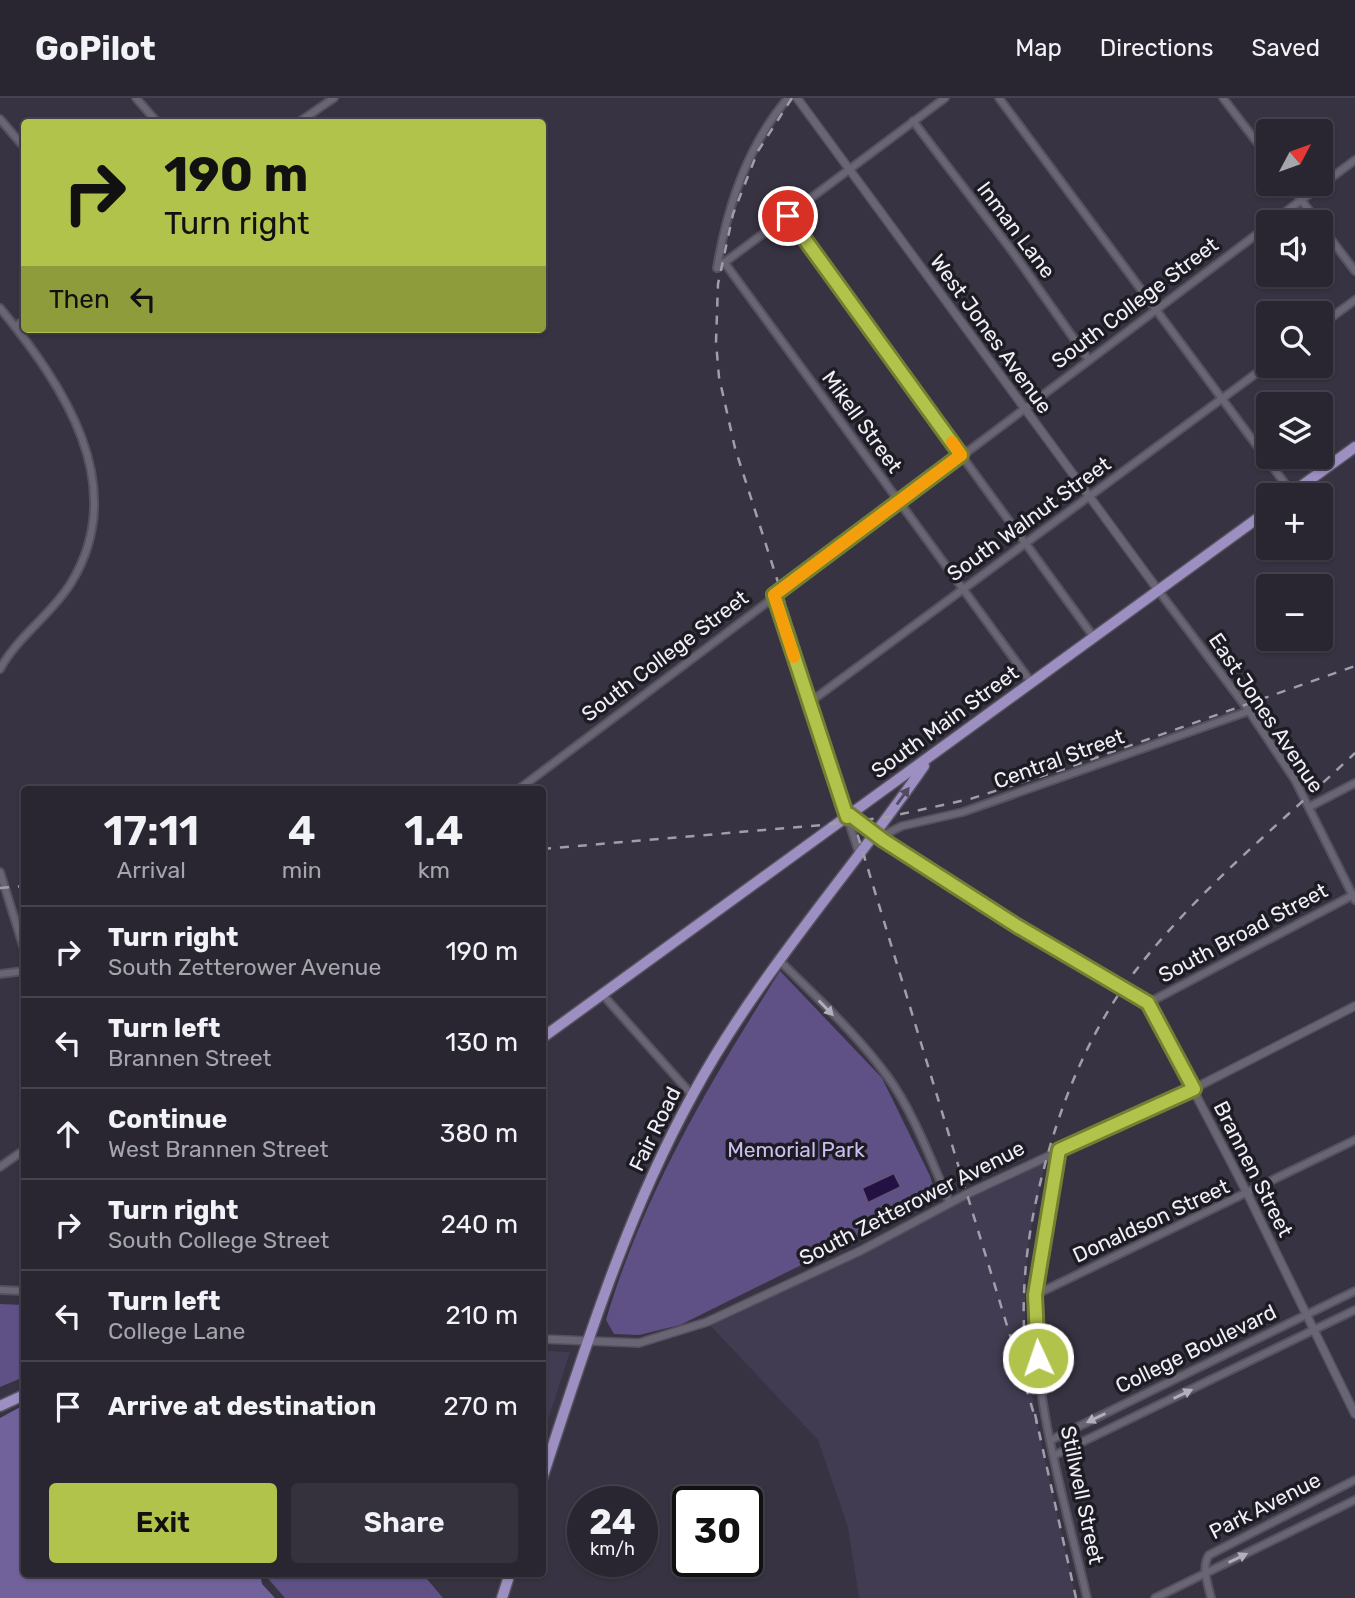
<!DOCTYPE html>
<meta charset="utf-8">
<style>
body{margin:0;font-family:Rubik,sans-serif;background:#35323e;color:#f1f3f6;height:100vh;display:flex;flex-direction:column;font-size:26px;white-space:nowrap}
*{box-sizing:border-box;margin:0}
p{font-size:23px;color:#a5a5ac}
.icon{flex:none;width:38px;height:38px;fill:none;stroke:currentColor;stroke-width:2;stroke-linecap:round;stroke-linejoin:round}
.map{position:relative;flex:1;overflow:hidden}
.details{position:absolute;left:21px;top:688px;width:525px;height:791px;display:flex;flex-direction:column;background:#292632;border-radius:7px;box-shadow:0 2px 5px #0004,0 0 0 2px #45434d}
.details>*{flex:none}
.guide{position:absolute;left:21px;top:21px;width:525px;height:214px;border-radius:7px;box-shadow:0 2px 5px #0004,0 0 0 2px #45434d;background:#b2c34c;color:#111;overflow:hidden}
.needle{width:46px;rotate:49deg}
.buttons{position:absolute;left:1256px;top:21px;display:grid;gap:14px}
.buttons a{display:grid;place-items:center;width:77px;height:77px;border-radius:7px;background:#292632;box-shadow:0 2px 5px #0004,0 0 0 2px #45434d;font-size:35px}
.speed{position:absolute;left:567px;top:1388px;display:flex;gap:14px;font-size:35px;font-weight:700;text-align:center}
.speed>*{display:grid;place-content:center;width:91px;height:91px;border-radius:50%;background:#292632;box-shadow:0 2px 5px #0004,0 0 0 2px #45434d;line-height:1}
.speed small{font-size:18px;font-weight:400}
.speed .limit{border:4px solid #111;border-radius:10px;background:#fff;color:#111}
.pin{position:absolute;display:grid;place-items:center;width:60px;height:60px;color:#fff;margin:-30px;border:4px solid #fff;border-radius:50%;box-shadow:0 2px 7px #0007}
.me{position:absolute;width:77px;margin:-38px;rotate:357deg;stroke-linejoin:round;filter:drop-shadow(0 0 5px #0008)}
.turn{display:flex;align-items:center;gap:24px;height:147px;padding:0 28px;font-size:32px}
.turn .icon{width:91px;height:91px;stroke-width:2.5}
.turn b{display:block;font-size:49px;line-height:60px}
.then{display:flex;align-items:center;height:66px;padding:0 28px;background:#0003;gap:14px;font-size:26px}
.eta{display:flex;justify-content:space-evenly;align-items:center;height:119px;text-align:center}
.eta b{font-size:42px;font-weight:600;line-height:49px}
.primary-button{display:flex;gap:14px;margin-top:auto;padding:14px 28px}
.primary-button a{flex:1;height:80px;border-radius:7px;background:#b2c34c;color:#111;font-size:28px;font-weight:600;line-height:80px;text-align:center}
.primary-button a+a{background:#35323e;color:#f1f3f6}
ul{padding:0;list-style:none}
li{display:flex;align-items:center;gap:21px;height:91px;padding:0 28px;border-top:2px solid #45434d}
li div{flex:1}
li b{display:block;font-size:26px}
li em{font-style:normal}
header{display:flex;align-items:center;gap:42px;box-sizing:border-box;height:98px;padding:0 35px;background:#292632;border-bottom:2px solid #45434d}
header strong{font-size:33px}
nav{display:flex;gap:38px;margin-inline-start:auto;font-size:24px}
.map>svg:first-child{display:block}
.built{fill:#413c51}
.green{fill:#5f5086}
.forest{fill:#72629c}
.water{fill:#241144;stroke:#61537a;stroke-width:2}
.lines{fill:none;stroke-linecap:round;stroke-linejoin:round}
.minor-casing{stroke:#55525e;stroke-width:10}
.tertiary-casing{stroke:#55525e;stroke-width:10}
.primary-casing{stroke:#55525e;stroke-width:13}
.minor{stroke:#696575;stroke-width:6}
.tertiary{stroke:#696575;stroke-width:7}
.primary{stroke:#9d8fc1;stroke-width:10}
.rail{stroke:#a19eaa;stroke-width:2.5;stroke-dasharray:9 9;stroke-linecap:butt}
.oneway{fill:#514a62}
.oneway2{fill:#b3b0bd}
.route-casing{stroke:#747f31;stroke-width:18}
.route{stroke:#b2c34c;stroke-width:12}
.slow{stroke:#f59e0b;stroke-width:12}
.labels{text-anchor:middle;stroke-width:7;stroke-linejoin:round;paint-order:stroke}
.street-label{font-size:21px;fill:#f0eef8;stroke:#1e1c23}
.park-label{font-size:21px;fill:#cbbef1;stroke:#1e1c23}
</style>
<header>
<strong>GoPilot</strong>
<nav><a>Map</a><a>Directions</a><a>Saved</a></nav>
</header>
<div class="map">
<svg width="1355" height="1500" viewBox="0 0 1355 1500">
<rect width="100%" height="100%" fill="#373342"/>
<g class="built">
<path d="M1047,1057L1029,1141L1025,1178V1254L1037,1326L1076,1500H859L848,1429L818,1342L707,1224L862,1152Z"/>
<path d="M543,1253L570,1254L543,1337L542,1253Z"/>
</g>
<g class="green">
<path d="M780,873L882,980L930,1078L937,1100L680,1227L639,1237L614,1236L606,1222C643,1096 710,984 780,873Z"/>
<path d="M0,1206L24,1207V1279L0,1289Z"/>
<path d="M422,1475L443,1500H285L264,1476Z"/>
</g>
<path class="forest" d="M24,1307V1475H260L262,1486L275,1500H0V1320Z"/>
<path class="water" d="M894,1075L901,1089L868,1105L862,1090Z"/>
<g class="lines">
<g class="minor-casing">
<g id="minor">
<path d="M136,0L157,24"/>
<path d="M999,0L1292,395"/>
<path d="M1223,0L1269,60"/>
<path d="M0,21L24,49"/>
<path d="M913,23L1012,153L1089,262"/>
<path d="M299,24L334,0"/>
<path d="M1289,86L1318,124"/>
<path d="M787,118L1093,538"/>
<path d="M1272,124L1355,62"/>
<path d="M1321,128L1355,173"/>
<path d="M724,164L1031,584"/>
<path d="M717,170L945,0"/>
<path d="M717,170C727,109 747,48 788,0"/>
<path d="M0,210C63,287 131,387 71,485C51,517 18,538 0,571"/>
<path d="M1321,227L1355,202"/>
<path d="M15,229L24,222"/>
<path d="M1158,492L1249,613L1295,682L1355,802"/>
<path d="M774,497L859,755"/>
<path d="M810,604L1269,266"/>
<path d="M519,691L1269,127"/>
<path d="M1309,709L1355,685"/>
<path d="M883,742L888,735L902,728L963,714L1249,613"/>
<path d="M0,774L24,851"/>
<path d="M778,861C816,899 857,936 888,979C915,1017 931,1063 950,1105"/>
<path d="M0,876L24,873"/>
<path d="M603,897L692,997"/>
<path d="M1148,905L1355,796"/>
<path d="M1059,1052C1051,1100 1037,1151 1035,1200C1032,1300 1065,1403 1087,1500"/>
<path d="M0,1069L24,1052"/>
<path d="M0,1192L24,1193"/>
<path d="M1035,1197L1355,1042"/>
<path d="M1051,1342L1355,1193"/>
<path d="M1055,1357L1355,1212"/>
<path d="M1155,1500L1355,1402"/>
<path d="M1211,1500C1208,1486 1201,1469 1209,1457L1355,1382"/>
</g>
</g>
<g class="tertiary-casing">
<g id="tertiary">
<path d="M797,0L1158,492"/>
<path d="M874,736L1017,828L1148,905L1248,1097L1355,1316"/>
<path d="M542,1241L639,1245L707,1224L862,1152L967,1096L1193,991L1355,908"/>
</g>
</g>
<g class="primary-casing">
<g id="primary">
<path d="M1289,397L1355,349"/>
<path d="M850,717L874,736"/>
<path d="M542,940L1269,412"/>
<path d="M0,1308L24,1297"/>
<path d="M542,1381C585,1250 626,1118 693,996C757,878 848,778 924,668"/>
<path d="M502,1500L510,1475"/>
</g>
</g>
<use href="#minor" class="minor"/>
<use href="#tertiary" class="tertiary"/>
<use href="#primary" class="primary"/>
<g class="rail">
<path d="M792,0L758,53L733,116L718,186L716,244L719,279L735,350L833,656L1037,1326"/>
<path d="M542,751L822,727L888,719L970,701L1064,671L1355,568"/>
<path d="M0,790L24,788"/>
<path d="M1027,1267C1019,1204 1026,1139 1042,1078C1060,1006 1088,936 1133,876C1196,793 1280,726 1355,655"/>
<path d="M1035,1316L1076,1500"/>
</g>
</g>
<defs><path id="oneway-solid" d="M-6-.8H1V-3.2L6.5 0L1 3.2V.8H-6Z" transform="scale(1.75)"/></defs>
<use class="oneway" href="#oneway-solid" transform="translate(903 698) rotate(-54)"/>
<g class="oneway2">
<use href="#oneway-solid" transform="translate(826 910) rotate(46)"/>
<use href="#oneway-solid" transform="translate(1183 1296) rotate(-26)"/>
<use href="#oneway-solid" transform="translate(1096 1320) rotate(154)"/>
<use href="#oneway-solid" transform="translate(1238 1460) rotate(-26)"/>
</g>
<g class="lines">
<g class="route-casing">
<path id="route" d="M788,118L961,357L774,497L847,719L850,717L883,742L1017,828L1148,905L1194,991L1059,1052L1035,1197L1038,1260"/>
</g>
<use href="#route" class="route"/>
<path class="slow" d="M794,559L774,497L961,357L952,344"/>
</g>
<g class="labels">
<g class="street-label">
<text transform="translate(1016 132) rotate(53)" y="7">Inman Lane</text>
<text transform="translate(1135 205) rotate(-37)" y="7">South College Street</text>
<text transform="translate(991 236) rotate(54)" y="7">West Jones Avenue</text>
<text transform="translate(862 324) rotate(54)" y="7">Mikell Street</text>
<text transform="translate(1029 421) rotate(-36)" y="7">South Walnut Street</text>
<text transform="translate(665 558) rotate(-37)" y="7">South College Street</text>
<text transform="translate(1266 615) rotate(56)" y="7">East Jones Avenue</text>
<text transform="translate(945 624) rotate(-36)" y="7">South Main Street</text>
<text transform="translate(1059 661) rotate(-20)" y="7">Central Street</text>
<text transform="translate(1243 835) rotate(-28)" y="7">South Broad Street</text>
<text transform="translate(655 1031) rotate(-64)" y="7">Fair Road</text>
<text transform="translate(1253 1071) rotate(63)" y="7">Brannen Street</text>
<text transform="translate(912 1105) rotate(-27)" y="7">South Zetterower Avenue</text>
<text transform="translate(1151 1123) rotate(-25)" y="7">Donaldson Street</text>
<text transform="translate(1196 1251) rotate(-26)" y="7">College Boulevard</text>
<text transform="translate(1082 1397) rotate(78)" y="7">Stillwell Street</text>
<text transform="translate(1265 1408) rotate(-27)" y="7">Park Avenue</text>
</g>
<g class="park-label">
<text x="796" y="1059">Memorial Park</text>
</g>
</g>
</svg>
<div class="buttons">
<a><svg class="needle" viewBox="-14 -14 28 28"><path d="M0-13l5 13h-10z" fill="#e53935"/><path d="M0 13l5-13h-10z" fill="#a5a5ac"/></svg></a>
<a><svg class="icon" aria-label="sound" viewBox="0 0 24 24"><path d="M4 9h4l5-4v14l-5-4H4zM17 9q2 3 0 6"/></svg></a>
<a><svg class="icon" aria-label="search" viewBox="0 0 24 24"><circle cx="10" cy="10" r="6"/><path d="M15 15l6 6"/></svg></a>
<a><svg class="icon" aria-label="layers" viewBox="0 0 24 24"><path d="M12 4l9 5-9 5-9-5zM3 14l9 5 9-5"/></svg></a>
<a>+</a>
<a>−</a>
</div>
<div class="speed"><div>24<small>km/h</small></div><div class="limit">30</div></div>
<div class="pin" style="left:788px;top:118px;background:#d93025"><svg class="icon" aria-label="arrive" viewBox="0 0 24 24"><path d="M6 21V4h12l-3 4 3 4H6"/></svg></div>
<svg class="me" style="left:1038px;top:1260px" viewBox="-20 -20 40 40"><circle r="17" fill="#b2c34c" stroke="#fff" stroke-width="3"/><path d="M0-11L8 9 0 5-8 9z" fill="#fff"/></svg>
<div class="guide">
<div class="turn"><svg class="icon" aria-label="right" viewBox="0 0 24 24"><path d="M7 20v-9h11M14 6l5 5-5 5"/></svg><div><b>190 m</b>Turn right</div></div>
<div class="then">Then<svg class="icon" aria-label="left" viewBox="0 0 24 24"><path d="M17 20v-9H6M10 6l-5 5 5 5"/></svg></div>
</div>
<section class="details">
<div class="eta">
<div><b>17:11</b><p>Arrival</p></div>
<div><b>4</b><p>min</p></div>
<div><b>1.4</b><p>km</p></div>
</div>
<ul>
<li><svg class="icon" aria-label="right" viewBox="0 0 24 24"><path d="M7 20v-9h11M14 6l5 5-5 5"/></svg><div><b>Turn right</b><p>South Zetterower Avenue</p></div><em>190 m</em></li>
<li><svg class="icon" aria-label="left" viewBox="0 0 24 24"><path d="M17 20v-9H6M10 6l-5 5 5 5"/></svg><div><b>Turn left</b><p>Brannen Street</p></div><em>130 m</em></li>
<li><svg class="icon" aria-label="ahead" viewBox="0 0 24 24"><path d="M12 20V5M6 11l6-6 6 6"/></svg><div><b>Continue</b><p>West Brannen Street</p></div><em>380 m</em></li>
<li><svg class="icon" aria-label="right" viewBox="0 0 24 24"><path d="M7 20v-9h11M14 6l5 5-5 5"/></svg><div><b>Turn right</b><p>South College Street</p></div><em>240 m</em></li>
<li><svg class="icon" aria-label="left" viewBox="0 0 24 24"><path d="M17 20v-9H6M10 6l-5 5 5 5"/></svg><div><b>Turn left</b><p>College Lane</p></div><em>210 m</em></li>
<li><svg class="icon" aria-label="arrive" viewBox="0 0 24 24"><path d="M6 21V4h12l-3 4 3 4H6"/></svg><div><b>Arrive at destination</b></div><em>270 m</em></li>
</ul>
<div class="primary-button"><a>Exit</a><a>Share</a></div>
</section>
</div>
